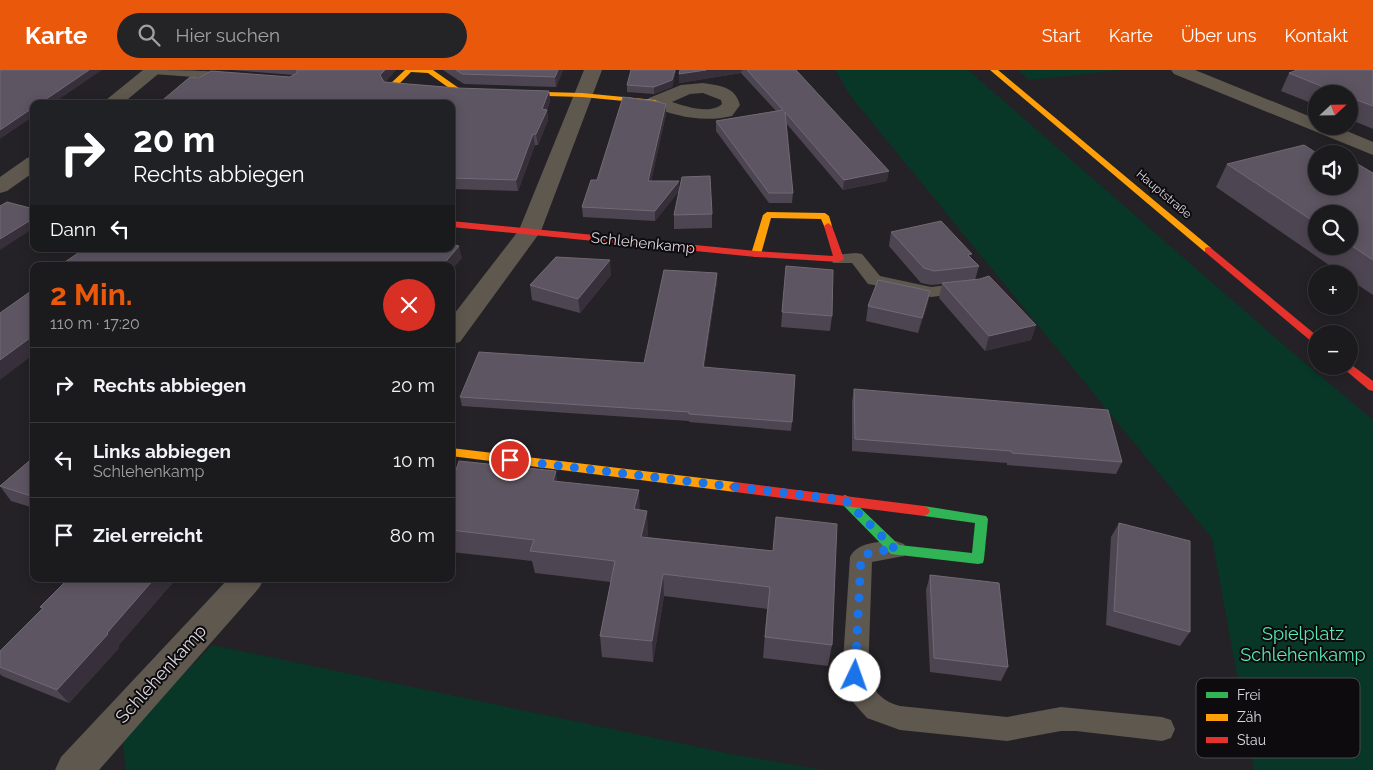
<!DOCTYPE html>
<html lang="de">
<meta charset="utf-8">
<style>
body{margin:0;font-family:Raleway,sans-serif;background:#242325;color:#f1f3f6;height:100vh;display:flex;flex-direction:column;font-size:19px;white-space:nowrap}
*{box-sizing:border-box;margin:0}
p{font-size:16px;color:#a0a1a3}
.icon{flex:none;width:28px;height:28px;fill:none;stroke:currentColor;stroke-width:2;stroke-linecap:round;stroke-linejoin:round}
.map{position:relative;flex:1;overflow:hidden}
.panel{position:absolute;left:30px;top:192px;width:425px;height:320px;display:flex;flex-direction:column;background:#1b1a1c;border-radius:10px;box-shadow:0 2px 12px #0003,0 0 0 1px #39383b}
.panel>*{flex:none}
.guide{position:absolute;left:30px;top:30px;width:425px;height:152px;border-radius:10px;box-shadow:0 2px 12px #0003,0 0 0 1px #39383b;background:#202124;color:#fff;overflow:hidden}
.needle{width:32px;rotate:68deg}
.buttons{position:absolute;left:1308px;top:15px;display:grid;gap:10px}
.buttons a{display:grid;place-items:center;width:50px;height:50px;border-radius:50%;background:#1b1a1c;box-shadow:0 2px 12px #0003,0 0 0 1px #39383b;font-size:25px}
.pin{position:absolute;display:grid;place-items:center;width:42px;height:42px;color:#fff;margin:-21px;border:2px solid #fff;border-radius:50%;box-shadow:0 1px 5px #0007}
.me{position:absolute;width:55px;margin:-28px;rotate:3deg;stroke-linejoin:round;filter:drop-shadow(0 0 4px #0008)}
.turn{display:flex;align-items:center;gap:18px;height:105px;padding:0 20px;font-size:22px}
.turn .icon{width:65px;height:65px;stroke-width:2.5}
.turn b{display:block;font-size:35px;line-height:42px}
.then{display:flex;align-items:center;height:48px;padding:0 20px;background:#0003;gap:10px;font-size:19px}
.round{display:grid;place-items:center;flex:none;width:52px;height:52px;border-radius:26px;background:#242325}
.summary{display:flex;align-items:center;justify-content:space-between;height:85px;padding:0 20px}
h1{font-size:30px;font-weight:700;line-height:38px;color:#ea580c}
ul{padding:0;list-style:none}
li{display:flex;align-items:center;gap:15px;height:75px;padding:0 20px;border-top:1px solid #39383b}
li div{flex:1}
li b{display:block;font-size:19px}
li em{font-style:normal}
header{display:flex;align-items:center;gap:30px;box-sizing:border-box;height:70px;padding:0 25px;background:#ea580c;color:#fff}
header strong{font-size:24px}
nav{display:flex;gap:28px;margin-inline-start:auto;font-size:18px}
.search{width:350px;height:45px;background:#242325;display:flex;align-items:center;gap:12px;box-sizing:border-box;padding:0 18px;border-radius:28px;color:#a0a1a3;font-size:19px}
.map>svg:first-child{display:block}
.green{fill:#083727}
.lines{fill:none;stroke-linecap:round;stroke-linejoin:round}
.lane{fill:#5f584f;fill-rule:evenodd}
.street{fill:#5f584f;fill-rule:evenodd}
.fast{fill:#30b455;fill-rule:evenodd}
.slow{fill:#ff9f0a;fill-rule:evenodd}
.jam{fill:#e5322d;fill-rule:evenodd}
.wall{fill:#4e4552;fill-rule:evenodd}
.shaded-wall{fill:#37303a}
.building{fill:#5d5562;stroke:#716a75}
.route{stroke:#1a73e8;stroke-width:9;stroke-dasharray:0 16.2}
.labels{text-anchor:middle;stroke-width:4;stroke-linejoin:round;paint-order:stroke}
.far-street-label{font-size:12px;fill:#dcd9de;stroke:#0d0b0e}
.street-label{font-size:15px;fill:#dcd9de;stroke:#0d0b0e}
.near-park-label{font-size:18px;fill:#59e9b1;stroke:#0d0b0e}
.near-street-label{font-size:18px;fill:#dcd9de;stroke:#0d0b0e}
.key{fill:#0d0b0e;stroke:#4b494c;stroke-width:1}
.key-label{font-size:14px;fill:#dcd9de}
</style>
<header>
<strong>Karte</strong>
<div class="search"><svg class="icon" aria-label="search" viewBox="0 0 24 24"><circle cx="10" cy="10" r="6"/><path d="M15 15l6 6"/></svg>Hier suchen</div>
<nav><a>Start</a><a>Karte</a><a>Über uns</a><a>Kontakt</a></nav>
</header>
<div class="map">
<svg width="1373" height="700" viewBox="0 0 1373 700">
<rect width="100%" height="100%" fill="#242226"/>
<g class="green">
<path d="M836,0H968L1294,284L1373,350V700H1254L1212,468L849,24Z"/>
<path d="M1018,0H1123L1029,10Z"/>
<path d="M212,575L731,684L823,700H126L122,666Z"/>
</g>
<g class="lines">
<g class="lane">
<path d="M147,0C162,0 233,0 240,6L234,10L153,4Z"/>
<path d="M856,183L862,184L880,206L931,217L966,213L972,214L975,218L972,222L931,227L874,215L868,214L852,193H833L831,189L833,185Z"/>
<path d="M896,471L904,474L907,480L904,486L872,492L868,606C873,622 884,632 900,636L1007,647L1061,637L1162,647L1171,650L1175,659L1171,668L1162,671L1076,661H1061L1007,671L900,660L867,648L852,631L842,606L850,487C858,471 880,472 896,471Z"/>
</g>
<g class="street">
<path d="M143,0H163L122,34H101Z"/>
<path d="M584,0H602L541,161L460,272L451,274V248L519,160Z"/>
<path d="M1171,0H1195L1316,49V56H1335L1373,72V85L1174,4Z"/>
<path d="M703,13C720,16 735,16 740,35L732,46C702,53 676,46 649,36L646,32L649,28L681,15ZM703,23L721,30L722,34C711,45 684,36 672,32L690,24Z"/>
<path d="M34,86V102L7,121L0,123V107L27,88Z"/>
<path d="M228,509H264L259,518L99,700H55L61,687Z"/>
</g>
<path class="fast" d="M845,425L849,427L899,475L972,483L975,453L924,446L920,444L918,441L920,438L924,436L986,446L988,449L984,489L983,493L978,494L891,484L841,433L839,430L841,427Z"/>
<g class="slow">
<path d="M405,0H433L463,21L456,23L428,3L411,2L399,14L426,16H429V20L390,18V14Z"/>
<path d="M990,0H998L1211,178V182H1205Z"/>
<path d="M509,21L582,23L655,30L659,32L655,34L582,27L512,25L508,23Z"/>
<path d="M767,142L825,143L829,146L832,156L828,159L825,158L821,149L771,148L761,184L756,187L753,186L751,184L763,145Z"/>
<path d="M451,378L735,412L739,414L741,417L739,420L735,422L451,386Z"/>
</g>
<g class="jam">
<path d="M451,151L756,181L833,186L824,156L828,153L832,156L844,189L839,192L756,187L451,157Z"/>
<path d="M1208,177L1211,178L1316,265V273L1312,272L1205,182V178Z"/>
<path d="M1349,293L1373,311V321L1369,320L1344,299L1343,296H1349Z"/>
<path d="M735,412L924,436L928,438L930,441L928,444L924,446L735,422L731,420L729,417L731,414Z"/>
</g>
</g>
<g class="wall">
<path d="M232,0H396L385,12L457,18L549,21L550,31L547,40L548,50L538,75H535L518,121L451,119V34L199,8L290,7L293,5Z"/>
<path d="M443,0H563L556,17L464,14Z"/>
<path d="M631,0H676L672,17L654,24L627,22V15Z"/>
<path d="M680,0H796L887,111L843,120L786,53L793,123L792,133H769L716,61V51L776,41L741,3L679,13Z"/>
<path d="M1373,0V59L1349,49V24H1316V35L1281,21L1289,3Z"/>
<path d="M666,34V44L651,111H679V120L712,144V158L674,159V145L679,121L655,151L583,147L582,137L597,110Z"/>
<path d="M1227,94L1316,116L1373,103V225L1349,209V204H1342L1216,117ZM1316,144H1349V176H1316Z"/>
<path d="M891,162L971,188L979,196L975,210L1036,255L1031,270L985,281L939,228L942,214L931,215L921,213L889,176Z"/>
<path d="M786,196L832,246L830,261L781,257Z"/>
<path d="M717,203V212L704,297L792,352L791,361L689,352V351L462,336L460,327L644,293Z"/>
<path d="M611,205L580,243L532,230L530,215Z"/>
<path d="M930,221L927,236L918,263L866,251L868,236Z"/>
<path d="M854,319L1122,392L1116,404L1007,395V393L852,381V332Z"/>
<path d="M34,387V438L11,431L0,416Z"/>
<path d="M451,400L557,411L640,440L648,463L647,467L773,481L832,575L828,596L763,588L767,539L664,526L653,592L602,587L600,566L611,512L535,503L532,491L451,482Z"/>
<path d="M1119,453L1190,562L1180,576L1106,555L1111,467Z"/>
<path d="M930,505L1008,597L1001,611L930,602L926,520Z"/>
<path d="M162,525L118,576L119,578L69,633L2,606L0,604V581L42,539L40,537Z"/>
</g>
<g class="shaded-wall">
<path d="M89,0H102L52,34H39Z"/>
<path d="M385,0H396L383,15L380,5Z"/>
<path d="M558,0H563L556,17L555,7Z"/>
<path d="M675,0H676L672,17L654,24V17Z"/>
<path d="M706,0H742L741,3L679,13V4Z"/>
<path d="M549,21L550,31L547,40L548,50L538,75L536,64L542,39Z"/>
<path d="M666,34V44L649,121L648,111Z"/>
<path d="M34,37V46L0,69V60Z"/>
<path d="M533,64L535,75L518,121L516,110Z"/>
<path d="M889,101L887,111L843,120L844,110Z"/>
<path d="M679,111V121L655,151V141Z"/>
<path d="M34,148V158L0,180V169Z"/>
<path d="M459,176L462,188L451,201V196H442Z"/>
<path d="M610,190L611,205L580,243L578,229Z"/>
<path d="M717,203V212L703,306V297Z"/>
<path d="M930,221L927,236L918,263L922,248Z"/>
<path d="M1036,255L1031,270L985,281L989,266Z"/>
<path d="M34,265V284L0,310V290Z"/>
<path d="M556,401L559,424L553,411Z"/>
<path d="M639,420L640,442L634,439Z"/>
<path d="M647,441L648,463L642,489L641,467Z"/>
<path d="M663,504L664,526L653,592L652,571Z"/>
<path d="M154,509H177L162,525L118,576L119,578L69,633L57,620Z"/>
</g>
<g class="building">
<path d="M0,0H89L39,34H34V37L0,60Z"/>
<path d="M297,0H385L380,5L384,12L457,18L549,21L542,39L547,40L536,64H533L516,110L451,108V34H158L190,7L199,8L211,1L290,7L297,3Z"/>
<path d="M456,0H558L555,7L462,4Z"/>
<path d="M631,0H675L672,10L654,17L627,15Z"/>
<path d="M680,0H706L679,4Z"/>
<path d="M747,0H796L889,101L844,110L785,42L793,123H769L716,51L783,40Z"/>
<path d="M1297,0H1373V36L1349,27V24H1341L1289,3Z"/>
<path d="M623,27L654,31L666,34L648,111H679L655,141L582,137L591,110H597Z"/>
<path d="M1304,75L1318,84H1316V116H1349V89L1373,103V190L1349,174V144H1316V153L1227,94Z"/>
<path d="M710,106L712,144L674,145L682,107Z"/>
<path d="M7,132L34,139V148L0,169V136Z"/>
<path d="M941,151L972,184L968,185L979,196L934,201L924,198L891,162Z"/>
<path d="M451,174L459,176L442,196H59L84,179H451Z"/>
<path d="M556,187L610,190L578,229L530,215Z"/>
<path d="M786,196L833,200L832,246L782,242Z"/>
<path d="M664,200L717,203L703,297L795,305L792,352L689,344V342L460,327L479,282L644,293Z"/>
<path d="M989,206L1036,255L989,266L942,213L980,209Z"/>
<path d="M878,210L930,221L922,248L868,236Z"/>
<path d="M34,219V265L0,290V243Z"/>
<path d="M854,319L1108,340L1122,392L1012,383L1011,381L855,369Z"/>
<path d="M34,387V427L0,416Z"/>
<path d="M459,391L556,401L553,411L639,420L634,439L647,441L641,467L773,481L776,447L837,454L832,575L765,567L770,517L663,504L652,571L600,566L615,491L530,481L534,470L451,460V400H456Z"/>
<path d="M1119,453L1190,471V562L1114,541Z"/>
<path d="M930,505L999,513L1008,597L934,588Z"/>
<path d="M68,509H154L107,563L108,564L57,620L0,597V581L43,538L40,537Z"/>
</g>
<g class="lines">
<path class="route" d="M510,390L845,430L896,480L874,481L861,487L855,606"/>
</g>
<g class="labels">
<g class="far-street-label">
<text transform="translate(1164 124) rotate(40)" y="4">Hauptstraße</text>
</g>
<g class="street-label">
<text transform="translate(643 173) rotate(6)" y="5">Schlehenkamp</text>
</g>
<g class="near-park-label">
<text x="1303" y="570">Spielplatz<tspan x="1303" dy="21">Schlehenkamp</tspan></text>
</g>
<g class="near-street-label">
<text transform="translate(161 604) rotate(-48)" y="6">Schlehenkamp</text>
</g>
</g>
<rect x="1196" y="608" width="164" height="80" rx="8" class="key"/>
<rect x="1206" y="622" width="22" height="6" fill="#30b455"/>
<rect x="1206" y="644" width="22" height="7" fill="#ff9f0a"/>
<rect x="1206" y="667" width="22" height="6" fill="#e5322d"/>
<g class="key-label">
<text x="1237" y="630">Frei</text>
<text x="1237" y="652">Zäh</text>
<text x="1237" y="675">Stau</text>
</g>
</svg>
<div class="buttons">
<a><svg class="needle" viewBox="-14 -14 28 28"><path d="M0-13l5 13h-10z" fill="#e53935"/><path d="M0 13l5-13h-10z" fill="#a0a1a3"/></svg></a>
<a><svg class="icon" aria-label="sound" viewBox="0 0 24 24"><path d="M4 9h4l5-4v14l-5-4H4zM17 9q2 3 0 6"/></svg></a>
<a><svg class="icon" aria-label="search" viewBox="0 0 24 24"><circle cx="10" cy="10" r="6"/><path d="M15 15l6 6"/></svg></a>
<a>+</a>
<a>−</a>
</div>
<div class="pin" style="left:510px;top:390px;background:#d93025"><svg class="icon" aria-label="arrive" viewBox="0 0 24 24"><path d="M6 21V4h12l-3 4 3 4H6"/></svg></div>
<svg class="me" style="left:855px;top:606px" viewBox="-20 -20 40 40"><circle r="19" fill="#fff"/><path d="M0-13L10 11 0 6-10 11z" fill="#1a73e8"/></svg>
<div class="guide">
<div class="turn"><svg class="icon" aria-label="right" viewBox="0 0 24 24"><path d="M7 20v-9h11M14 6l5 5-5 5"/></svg><div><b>20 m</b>Rechts abbiegen</div></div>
<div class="then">Dann<svg class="icon" aria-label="left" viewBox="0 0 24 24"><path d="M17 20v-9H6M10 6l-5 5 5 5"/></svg></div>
</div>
<section class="panel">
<div class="summary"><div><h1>2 Min.</h1><p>110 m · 17:20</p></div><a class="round" style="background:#d93025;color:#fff"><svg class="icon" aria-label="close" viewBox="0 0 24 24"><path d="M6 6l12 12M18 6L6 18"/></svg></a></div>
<ul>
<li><svg class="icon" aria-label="right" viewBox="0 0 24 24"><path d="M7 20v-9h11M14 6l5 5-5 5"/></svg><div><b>Rechts abbiegen</b></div><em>20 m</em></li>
<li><svg class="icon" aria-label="left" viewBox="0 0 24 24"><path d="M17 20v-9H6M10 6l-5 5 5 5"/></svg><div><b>Links abbiegen</b><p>Schlehenkamp</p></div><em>10 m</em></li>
<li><svg class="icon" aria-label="arrive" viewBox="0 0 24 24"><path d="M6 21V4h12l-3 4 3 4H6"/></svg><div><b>Ziel erreicht</b></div><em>80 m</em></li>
</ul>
</section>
</div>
